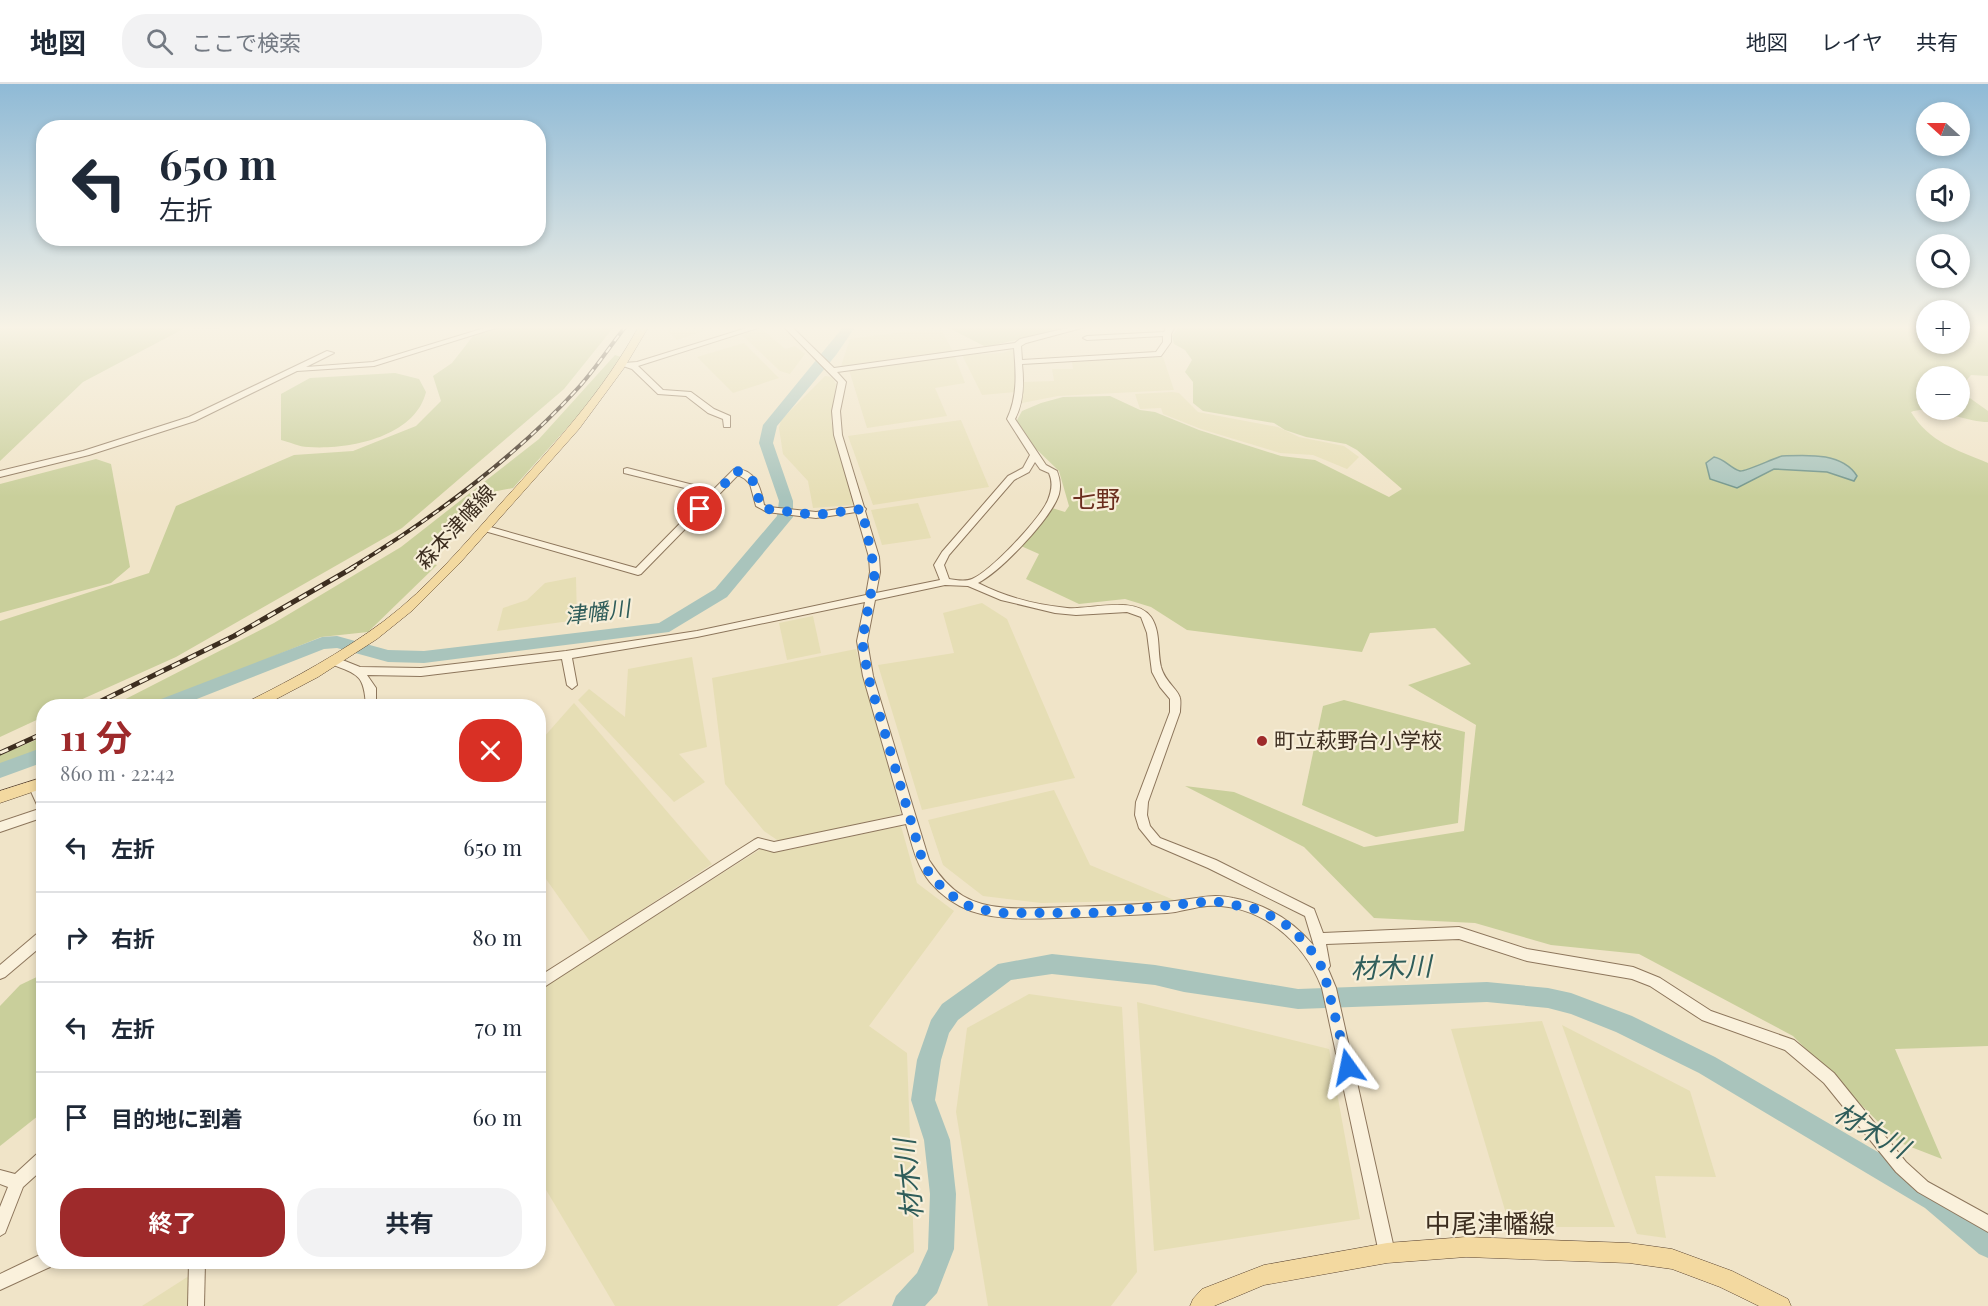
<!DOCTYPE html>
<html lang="ja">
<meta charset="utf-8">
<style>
body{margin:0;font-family:"Playfair Display","Noto Sans JP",serif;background:#f2f2f3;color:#1f2937;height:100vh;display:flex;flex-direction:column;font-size:22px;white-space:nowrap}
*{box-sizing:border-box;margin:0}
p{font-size:20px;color:#747a83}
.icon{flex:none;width:33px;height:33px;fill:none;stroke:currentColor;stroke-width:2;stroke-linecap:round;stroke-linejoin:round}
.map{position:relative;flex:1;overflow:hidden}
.sheet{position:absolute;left:36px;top:615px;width:510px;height:570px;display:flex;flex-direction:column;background:#fff;border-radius:24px;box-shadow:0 3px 9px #0003}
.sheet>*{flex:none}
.guide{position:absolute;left:36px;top:36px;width:510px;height:126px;border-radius:24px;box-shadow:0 3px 9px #0003;background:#fff;color:#1f2937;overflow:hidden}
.needle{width:39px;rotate:291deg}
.fabs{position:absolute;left:1916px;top:18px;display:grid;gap:12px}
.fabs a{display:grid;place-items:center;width:54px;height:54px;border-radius:50%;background:#fff;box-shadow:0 3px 9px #0003;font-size:30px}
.pin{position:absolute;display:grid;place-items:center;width:51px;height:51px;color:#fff;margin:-26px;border:3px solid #fff;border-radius:50%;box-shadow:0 2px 6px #0007}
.me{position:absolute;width:66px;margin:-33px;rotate:348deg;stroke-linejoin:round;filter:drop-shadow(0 0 4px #0008)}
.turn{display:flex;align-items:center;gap:21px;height:126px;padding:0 24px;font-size:27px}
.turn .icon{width:78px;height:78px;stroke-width:2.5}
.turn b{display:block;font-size:42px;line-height:51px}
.round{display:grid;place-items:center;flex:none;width:63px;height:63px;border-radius:24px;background:#f2f2f3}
.summary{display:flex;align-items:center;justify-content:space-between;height:102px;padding:0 24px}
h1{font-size:36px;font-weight:700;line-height:45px;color:#9e2a2b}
.primary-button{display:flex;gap:12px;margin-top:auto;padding:12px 24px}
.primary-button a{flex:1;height:69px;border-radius:24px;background:#9e2a2b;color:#fff;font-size:24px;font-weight:700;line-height:69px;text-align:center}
.primary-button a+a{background:#f2f2f3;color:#1f2937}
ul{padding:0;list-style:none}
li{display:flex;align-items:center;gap:18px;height:90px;padding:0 24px;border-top:2px solid #e0e1e3}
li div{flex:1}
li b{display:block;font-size:22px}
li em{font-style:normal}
header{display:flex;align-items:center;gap:36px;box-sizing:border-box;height:84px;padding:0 30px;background:#fff;border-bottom:2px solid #e0e1e3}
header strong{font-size:28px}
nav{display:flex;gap:33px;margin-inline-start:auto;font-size:21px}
.search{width:420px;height:54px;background:#f2f2f3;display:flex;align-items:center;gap:15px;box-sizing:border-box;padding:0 21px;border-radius:24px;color:#747a83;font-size:22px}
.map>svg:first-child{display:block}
.farmland{fill:#e6deb5}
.green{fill:#c9cf9b;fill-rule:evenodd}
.water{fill:#a9c4bc;stroke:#6f938a;stroke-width:1.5}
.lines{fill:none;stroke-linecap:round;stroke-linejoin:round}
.river{fill:#a9c4bc;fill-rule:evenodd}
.minor-casing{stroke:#8d765c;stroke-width:2}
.major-casing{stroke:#5b4430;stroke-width:1}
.minor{fill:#faf1dc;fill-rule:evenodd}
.major{fill:#f3d9a0;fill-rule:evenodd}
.rail-far1-casing{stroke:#3d2e20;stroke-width:4}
.rail-casing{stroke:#3d2e20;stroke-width:5}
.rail-far1{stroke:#f7eed8;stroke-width:2;stroke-dasharray:7;stroke-linecap:butt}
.rail{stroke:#f7eed8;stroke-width:3;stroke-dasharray:9;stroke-linecap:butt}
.route{stroke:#1a73e8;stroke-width:10;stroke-dasharray:0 18}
.poi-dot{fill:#9e2a2b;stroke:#f7eed8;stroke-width:2}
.labels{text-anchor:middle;stroke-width:4.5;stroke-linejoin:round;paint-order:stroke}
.street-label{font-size:21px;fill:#3d2e20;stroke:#f7eed8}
.poi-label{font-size:21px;fill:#3d2e20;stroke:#f7eed8;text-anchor:start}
.water-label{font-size:22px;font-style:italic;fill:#2f5d5a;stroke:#f7eed8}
.quarter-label{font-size:24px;fill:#6b2e1e;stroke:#f7eed8}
.near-street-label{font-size:26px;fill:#3d2e20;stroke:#f7eed8}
.near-water-label{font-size:27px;font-style:italic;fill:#2f5d5a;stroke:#f7eed8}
</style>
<header>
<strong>地図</strong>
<div class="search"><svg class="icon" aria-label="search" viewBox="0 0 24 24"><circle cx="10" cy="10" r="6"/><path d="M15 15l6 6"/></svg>ここで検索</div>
<nav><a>地図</a><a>レイヤ</a><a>共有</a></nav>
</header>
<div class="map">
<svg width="1988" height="1222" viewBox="0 0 1988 1222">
<rect width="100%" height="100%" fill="#f0e4c8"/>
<g class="farmland">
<path d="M663,242H719L677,256Z"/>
<path d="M940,243L953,268L841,282L850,255Z"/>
<path d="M761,244L785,265L795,262L805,270L790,290L780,287L741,250Z"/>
<path d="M744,259L779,294L733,309L697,273Z"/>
<path d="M1014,265V277H1017L1015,308L982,311L962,271L1002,269Z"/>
<path d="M955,273L965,299L935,304L947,332L867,344L849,286Z"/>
<path d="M1163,273L1174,306L1058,312L1022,319V298L1054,297L1052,285H1073L1072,278Z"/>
<path d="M825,292L832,293L836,300L831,337L853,421L813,424L808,397L783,370L779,344L781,336Z"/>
<path d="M1172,308L1179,309L1198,328L1278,343L1299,353L1344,362L1359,373L1347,385L1313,371L1280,369L1201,345L1163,330L1161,324L1140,325L1135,310Z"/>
<path d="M961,336L989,403L873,421L848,352Z"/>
<path d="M918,419L931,454L882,461L871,426Z"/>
<path d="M576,493L577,536L497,547L503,524L527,516L545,499Z"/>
<path d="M982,519L1007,535L1075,694L922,726L878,581L954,569L943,529Z"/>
<path d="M813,532L821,569L787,576L779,539Z"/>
<path d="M856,565L901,730L780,758L764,747L725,700L712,594Z"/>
<path d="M692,573L707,663L679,670L705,698L674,718L578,616L589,605L625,633L628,585Z"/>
<path d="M574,619L712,780L591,859L539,785V677L543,654Z"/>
<path d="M1054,706L1090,781L1174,816L1041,819L983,812L943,781L928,736Z"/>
<path d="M901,742L917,799L954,827L869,942L907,969L914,1168L837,1222H615L539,1094L538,906L764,763L778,768Z"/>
<path d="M1029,910L1122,923L1137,1188L1111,1222H988L956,1028L967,944Z"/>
<path d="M1137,918L1329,965L1360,1135L1154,1167Z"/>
<path d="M1542,937L1615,1143H1510L1451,945Z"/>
<path d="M1562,941L1690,1007L1716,1093L1655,1092L1666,1154L1637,1150Z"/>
<path d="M192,1190L190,1222H142Z"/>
</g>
<g class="green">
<path d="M0,242H225L218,245L185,244L83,298L0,377Z"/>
<path d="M501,242L613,244L564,305L402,444L176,573L67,622H44L43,633L0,653V537L149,489L176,422L294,371L353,367L416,342L441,317L433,292L452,279L473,252Z"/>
<path d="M945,242H1075L986,263Z"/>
<path d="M1179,242H1926V260H1959V242H1988V292L1971,291L1964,299L1967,312L1988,327V338C1965,338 1930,320 1911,328C1929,358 1957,366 1988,379V962L1895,965L1942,1075L1898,1058L1793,952L1639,870L1551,861L1475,839L1374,834L1304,763L1185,702L1234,708L1364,763L1464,747L1476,641L1408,601L1471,580L1435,544L1370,549L1362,568L1187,546L1151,523L1125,515L1079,520L1026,495L1039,470L1021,462L1052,424L1065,428L1069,422L1059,387L1029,358L1016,338L1022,327L1041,319L1063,313L1110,312L1140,326L1155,328L1199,346L1281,372L1315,376L1389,413L1402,405L1357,366L1346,360L1306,353L1285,346L1274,339L1203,327L1193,319V298L1185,288L1192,276L1185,266L1174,260L1172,252ZM1926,292H1959V326H1926Z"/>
<path d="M615,271L624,274L585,324L513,404L497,407L413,476L437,481L368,548L321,553L152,622H112L274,539L401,463L539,355Z"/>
<path d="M395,289L419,295L426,308C415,353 349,366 308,363C299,363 290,358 281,356V310L310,294Z"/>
<path d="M96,375L111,380L130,483L111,499L0,529V400Z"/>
<path d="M1344,616L1465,648L1458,739L1376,753L1302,721L1323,622Z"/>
<path d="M43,653V666L0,683V671Z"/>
<path d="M43,890V1028L0,1062V922L20,901Z"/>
</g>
<path class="water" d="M1782,372C1807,371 1842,368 1857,392L1854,397L1827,388L1774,385L1737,404L1710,395L1706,379L1714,373C1725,375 1730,384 1740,387C1745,388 1772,375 1782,372Z"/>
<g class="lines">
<g class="river">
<path d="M844,242H856L836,271L777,342L773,359L793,417V433L727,513L669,548L424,579L388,578L337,564L324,565L179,622H153L156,617L322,553L337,552L388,566L424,567L659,539L715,505L777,432L779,417L759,359L763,341Z"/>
<path d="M44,663V678L0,694V679Z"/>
<path d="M1052,870L1155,881L1298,905L1487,898L1548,904L1571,909L1632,932L1715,973L1943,1106L1988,1144V1174L1979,1170L1925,1124L1699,989L1616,948L1571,930L1548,924L1487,918L1298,925L1184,908L1155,901L1052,890L1011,896L958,936L949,949L941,976L935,1016L950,1056L956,1110L954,1165L937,1209L925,1222H892L896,1212L917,1189L928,1165L930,1110L924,1056L911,1016L917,976L931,936L942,920L998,880Z"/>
</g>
<g class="minor-casing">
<g id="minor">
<path d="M491,242H502L374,282L297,287L195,337L89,371L0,393V387L83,367L189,333L327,267L334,269L306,283L373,278Z"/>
<path d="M753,242H764L638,282L663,306L691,308L714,325L730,332V343H724L723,335L708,329L686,312L658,310L632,285L620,281L624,279L637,278Z"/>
<path d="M783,242H791L834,284L1015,259L1020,255L1076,242H1089L1026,259L1021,262L1022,276L1156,268L1163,258V252L1087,256L1083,254L1087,252L1164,248L1167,242H1175L1171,250V258L1161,272L1022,280C1024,299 1024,318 1015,335L1046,381L1057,387C1060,395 1061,402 1059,410C1052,434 1000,488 978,499C1005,513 1037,521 1067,524C1090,526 1135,511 1151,533C1161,548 1157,566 1161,583C1165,598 1178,605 1180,614C1181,618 1180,624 1180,628L1148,718L1147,731L1150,742L1160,754L1216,776L1314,825L1323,849L1459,843L1527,865L1633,883L1660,894L1711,927L1794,956L1834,989L1906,1078L1928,1098L1988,1131V1148L1918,1108L1896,1088L1824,999L1785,966L1702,936L1650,902L1632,895L1527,877L1459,855L1326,860L1330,882L1328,885L1336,904L1395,1169L1393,1175L1387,1177L1381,1175L1379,1169L1322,904C1304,857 1260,819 1207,822C1194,823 1180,828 1167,829C1130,831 1094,833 1057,834C1028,835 998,836 971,827C955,821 941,811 930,798C916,781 912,760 906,740L774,768L759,764L538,907V893L754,756L758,754L774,758L903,731L863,592L857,557L865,518L697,553L572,574L577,601L572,605L567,601L562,575L421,592L367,591L376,604V622H366C364,591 359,591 331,580L330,577L335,573L360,583L421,584L566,567L697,547L866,511L870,488L869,473L856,428L816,434L767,428L756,422L750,400L745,395L738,391L641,490L638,491L481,446L480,444L484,441L487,442L636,484L709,410L624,389V385L627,384L713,406L734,385C755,384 761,404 764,421L769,423L816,428L855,423L834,351L832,327L838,298ZM1014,264C1016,288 1018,312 1007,335L1030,371L1023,384L1008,392L942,468L934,481L940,496L876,509L880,488L879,473L865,427L866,425L864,423L842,351L840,327L846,298L837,288ZM1035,378L1040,385L1049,389C1053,398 1052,406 1048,416C1040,435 991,487 972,495C965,498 956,496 949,495L944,481L949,471L1014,396L1029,388ZM945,501L968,502L1001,516L1055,529L1076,531L1127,528L1141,533L1147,549L1152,588L1160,603L1170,615V628L1136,718L1135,731L1139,744L1152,760L1208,784L1305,832L1314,862C1293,837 1266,820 1233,814C1210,809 1197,815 1175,817C1139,821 1102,822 1066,823C1033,824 992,829 963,812C948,803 938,790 929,776L873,592L867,557L875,516Z"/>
<path d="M34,697L38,698L44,710V733L0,748V738L39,725L28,701L30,698Z"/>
<path d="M44,847V860L5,893L0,895V881L39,848Z"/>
<path d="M44,1066V1084L23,1103L5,1149L0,1152V1123L8,1103L0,1100V1086L15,1090L39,1068Z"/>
<path d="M44,1169V1178H52L50,1183L0,1206V1190Z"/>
<path d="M189,1178H205L204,1222H188Z"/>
</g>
</g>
<g class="major-casing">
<g id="major">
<path d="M639,242H649L624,284L579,345L459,480L413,526L377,555L318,593L263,622H245L247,618C295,594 341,569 384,537C429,503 465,459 503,417C553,362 603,308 639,242Z"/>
<path d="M44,693V704L0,719V707Z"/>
<path d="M1466,1153L1629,1159L1672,1165L1732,1187L1788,1215L1791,1222H1759L1720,1203L1672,1185L1629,1179L1466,1173L1387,1179L1264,1201L1214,1222H1190L1193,1215L1202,1205L1264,1181L1387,1159Z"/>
</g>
</g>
<use href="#minor" class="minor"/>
<use href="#major" class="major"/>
<g class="rail-far1-casing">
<path id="rail-far1" d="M351,484C433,434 514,375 579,303C596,284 610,262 626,242"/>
</g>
<g class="rail-casing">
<g id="rail">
<path d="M91,622L234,552L354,483"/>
<path d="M0,669L44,649"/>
</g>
</g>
<use href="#rail-far1" class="rail-far1"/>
<use href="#rail" class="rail"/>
</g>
<linearGradient id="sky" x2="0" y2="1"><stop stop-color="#8fbad6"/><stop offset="0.59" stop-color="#f8f3e6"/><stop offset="1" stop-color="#f8f3e6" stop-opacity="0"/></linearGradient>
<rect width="1988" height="413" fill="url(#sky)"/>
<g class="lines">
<path class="route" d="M700,425L737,387C757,394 756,403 760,422L767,425L816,431L862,425L875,488L862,557L868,592L923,778L932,794L951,811L972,824L1003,829H1092L1214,817L1260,826L1286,841L1307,860L1323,885L1348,983"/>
</g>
<circle class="poi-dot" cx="1262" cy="657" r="6"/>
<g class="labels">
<g class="street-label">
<text transform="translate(456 443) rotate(-47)" y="7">森本津幡線</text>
</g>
<g class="poi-label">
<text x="1274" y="664">町立萩野台小学校</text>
</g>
<g class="water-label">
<text transform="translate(597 528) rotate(-7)" y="8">津幡川</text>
</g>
<g class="quarter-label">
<text x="1096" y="424">七野</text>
</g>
<g class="near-street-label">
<text x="1490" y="1149">中尾津幡線</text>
</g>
<g class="near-water-label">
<text transform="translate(1391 884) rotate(-2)" y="9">材木川</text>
<text transform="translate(1871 1047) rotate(30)" y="9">材木川</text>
<text transform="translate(909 1095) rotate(-96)" y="9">材木川</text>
</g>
</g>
</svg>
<div class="fabs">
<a><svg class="needle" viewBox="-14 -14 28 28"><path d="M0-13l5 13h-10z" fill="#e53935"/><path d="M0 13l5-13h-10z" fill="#747a83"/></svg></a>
<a><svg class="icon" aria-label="sound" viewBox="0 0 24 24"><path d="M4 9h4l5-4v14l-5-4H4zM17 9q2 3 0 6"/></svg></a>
<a><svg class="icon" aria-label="search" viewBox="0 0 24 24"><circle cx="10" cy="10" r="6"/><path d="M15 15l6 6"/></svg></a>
<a>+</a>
<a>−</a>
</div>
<div class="pin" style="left:700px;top:425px;background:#d93025"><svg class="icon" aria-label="arrive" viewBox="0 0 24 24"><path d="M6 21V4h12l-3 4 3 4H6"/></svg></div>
<svg class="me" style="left:1348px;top:983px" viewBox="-20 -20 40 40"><path d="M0-17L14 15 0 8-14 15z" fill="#1a73e8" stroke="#fff" stroke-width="4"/></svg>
<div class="guide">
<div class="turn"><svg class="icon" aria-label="left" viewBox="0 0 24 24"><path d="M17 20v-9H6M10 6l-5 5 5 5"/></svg><div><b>650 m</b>左折</div></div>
</div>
<section class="sheet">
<div class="summary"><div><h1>11 分</h1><p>860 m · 22:42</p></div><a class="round" style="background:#d93025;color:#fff"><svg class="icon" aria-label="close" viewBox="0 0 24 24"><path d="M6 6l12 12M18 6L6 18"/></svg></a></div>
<ul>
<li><svg class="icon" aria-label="left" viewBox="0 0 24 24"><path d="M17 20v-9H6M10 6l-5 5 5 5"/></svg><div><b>左折</b></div><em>650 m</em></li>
<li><svg class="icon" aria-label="right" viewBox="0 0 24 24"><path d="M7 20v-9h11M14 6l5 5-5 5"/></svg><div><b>右折</b></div><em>80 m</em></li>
<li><svg class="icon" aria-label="left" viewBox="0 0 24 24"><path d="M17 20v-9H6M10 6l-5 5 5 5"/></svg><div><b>左折</b></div><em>70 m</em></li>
<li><svg class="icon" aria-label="arrive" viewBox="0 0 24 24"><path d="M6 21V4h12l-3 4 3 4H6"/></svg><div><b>目的地に到着</b></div><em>60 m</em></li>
</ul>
<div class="primary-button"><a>終了</a><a>共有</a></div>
</section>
</div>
